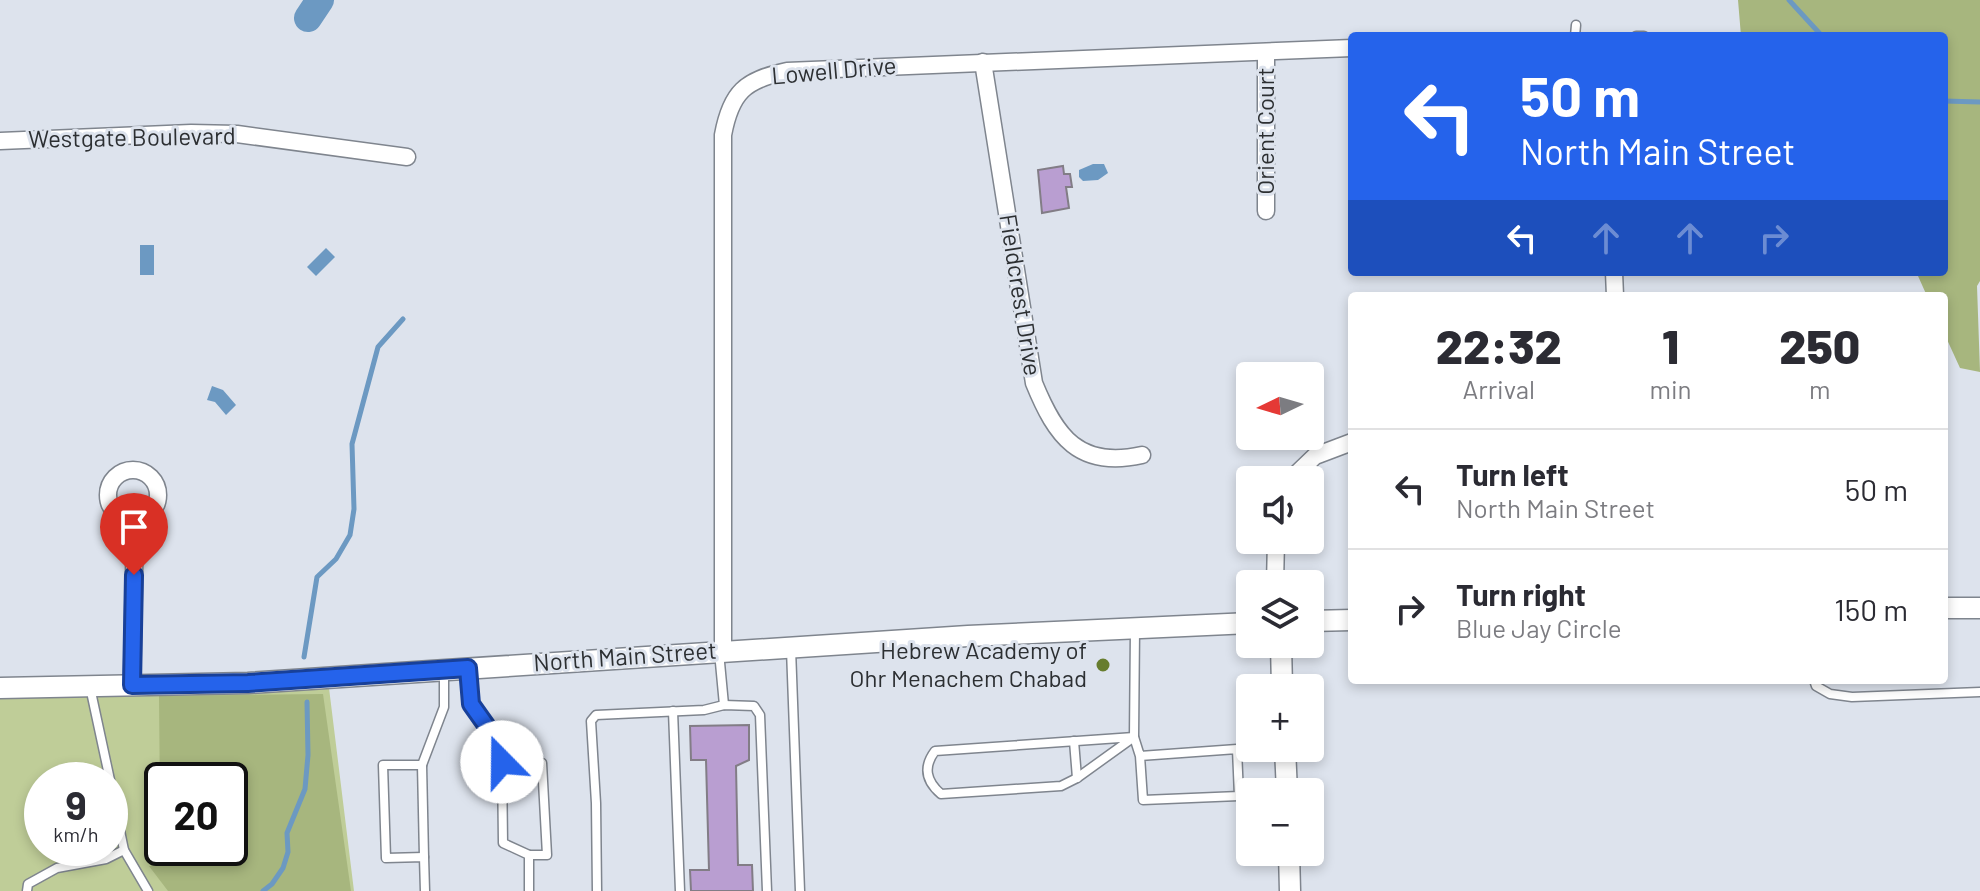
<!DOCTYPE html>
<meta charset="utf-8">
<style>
body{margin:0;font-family:Barlow,sans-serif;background:#f7f7f7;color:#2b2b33;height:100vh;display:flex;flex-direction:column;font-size:30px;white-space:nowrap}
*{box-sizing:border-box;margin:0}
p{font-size:26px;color:#7c7c81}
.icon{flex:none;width:44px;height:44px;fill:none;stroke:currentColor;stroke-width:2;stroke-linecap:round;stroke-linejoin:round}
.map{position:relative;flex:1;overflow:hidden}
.side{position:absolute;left:1348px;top:292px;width:600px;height:392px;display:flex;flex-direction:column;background:#fff;border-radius:8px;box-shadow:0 4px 12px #0003}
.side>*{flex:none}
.guide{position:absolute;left:1348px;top:32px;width:600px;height:244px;border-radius:8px;box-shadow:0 4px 12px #0003;background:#2563eb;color:#fff;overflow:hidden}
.needle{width:52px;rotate:265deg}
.controls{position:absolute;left:1236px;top:362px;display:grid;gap:16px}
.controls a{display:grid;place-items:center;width:88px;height:88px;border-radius:8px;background:#fff;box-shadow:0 4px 12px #0003;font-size:40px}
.speed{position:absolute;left:24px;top:762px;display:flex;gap:16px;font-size:40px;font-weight:700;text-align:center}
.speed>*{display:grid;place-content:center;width:104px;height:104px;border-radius:50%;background:#fff;box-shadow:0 4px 12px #0003;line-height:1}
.speed small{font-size:20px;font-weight:400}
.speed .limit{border:4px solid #111;border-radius:12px;background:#fff;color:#111}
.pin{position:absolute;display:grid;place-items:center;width:68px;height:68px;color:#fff;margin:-82px -34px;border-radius:50% 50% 50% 0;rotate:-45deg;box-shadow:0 0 8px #0007}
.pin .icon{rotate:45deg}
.me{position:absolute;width:88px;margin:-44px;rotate:338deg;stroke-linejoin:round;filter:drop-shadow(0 0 6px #0008)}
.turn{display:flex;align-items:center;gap:28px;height:168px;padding:0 40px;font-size:36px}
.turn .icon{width:104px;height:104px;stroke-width:2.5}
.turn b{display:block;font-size:56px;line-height:68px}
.lanes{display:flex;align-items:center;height:76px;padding:0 40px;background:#0003;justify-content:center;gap:40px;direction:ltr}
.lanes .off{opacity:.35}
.eta{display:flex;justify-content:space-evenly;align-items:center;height:136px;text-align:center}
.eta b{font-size:48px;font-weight:800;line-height:56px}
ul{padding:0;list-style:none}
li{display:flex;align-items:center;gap:24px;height:120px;padding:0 40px;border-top:2px solid #e1e1e2}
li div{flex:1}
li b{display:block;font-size:30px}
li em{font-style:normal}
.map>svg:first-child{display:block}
.green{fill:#bfcd98;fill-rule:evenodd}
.forest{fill:#a7b67e}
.water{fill:#6c99c2}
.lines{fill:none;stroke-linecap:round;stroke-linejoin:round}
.stream{stroke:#6c99c2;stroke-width:5}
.river{stroke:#6c99c2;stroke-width:28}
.building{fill:#b99ed1;stroke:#827d86;stroke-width:2}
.service-casing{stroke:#7f858e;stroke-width:11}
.minor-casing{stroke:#7f858e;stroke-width:19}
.tertiary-casing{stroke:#7f858e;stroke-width:23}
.service{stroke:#fff;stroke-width:8}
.minor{stroke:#fff;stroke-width:16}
.tertiary{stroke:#fff;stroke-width:20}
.route-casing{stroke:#184099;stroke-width:20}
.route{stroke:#2563eb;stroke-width:14}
.poi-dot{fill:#677d2e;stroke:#dde3ed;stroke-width:3}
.labels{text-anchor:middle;stroke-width:6;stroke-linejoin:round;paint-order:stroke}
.street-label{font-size:24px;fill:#2c2f32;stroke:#dde3ed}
.poi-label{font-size:24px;fill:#2c2f32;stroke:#dde3ed;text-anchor:end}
</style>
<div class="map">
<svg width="1980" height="891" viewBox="0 0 1980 891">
<rect width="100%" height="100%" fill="#dde3ed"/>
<path class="green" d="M329,688L354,891H0V691ZM42,780H110V848H42ZM162,780H230V848H162Z"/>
<g class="forest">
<path d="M1738,0H1980V281L1977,286L1980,372L1960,368L1944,333V296H1927L1918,276L1908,272H1944V36H1741Z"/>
<path d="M323,694L351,891H168L149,866L195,861L194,848H230V780H162V801H160L159,696Z"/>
</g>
<g class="water">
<path d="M1093,164H1104L1108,173L1098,180L1083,181L1079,177V170Z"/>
<rect x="140" y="245" width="14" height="30"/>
<path d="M326,248L335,257L316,276L307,267Z"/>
<path d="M212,386L223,390L236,405L226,415L215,402L207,400Z"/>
</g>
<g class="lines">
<g class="stream">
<path d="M1789,0L1822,36"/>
<path d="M1944,101L1980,102"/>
<path d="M304,657L317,577L336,559L350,535L354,509L352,444L378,347L403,319"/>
<path d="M263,891L272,884L283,868L288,852L287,833L305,789L308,755L307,702"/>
</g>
<path class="river" d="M308,18L320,0"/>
</g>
<g class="building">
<path d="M1063,166L1064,174H1070L1072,187H1066L1069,208L1042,213L1038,170Z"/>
<path d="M749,725V760L736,766L738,865H752L753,891H691L690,870H709L706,760H691L690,726Z"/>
</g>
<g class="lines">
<g class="service-casing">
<g id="service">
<path d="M1575,36L1576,25"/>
<path d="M1636,36H1644"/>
<path d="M1135,629L1134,737L1140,756L1237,749L1239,796L1143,800L1140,756"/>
<path d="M791,649L800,891"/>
<path d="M719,652L724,705"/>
<path d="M468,671L471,704L505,752L502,762L503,843L529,855V891"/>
<path d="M1814,680L1816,686L1830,694L1852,697L1980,692"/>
<path d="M90,687L110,780"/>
<path d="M673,711L680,891"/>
<path d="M1134,737L1077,778L1061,786L941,794C926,781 923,767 935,751Z"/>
<path d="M1074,741L1077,778"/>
<path d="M502,762L542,763L547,855H529"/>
<path d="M422,765L424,857"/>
<path d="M110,782L124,850L148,891"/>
<path d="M27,891L28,884L57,868L106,859L124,850"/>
<path d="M425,891L424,857L386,858L383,765H422L444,707V669"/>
<path d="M597,891L596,803L591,721L596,715L704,710L724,705L754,706L760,715L767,891"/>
</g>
</g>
<g class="minor-casing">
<g id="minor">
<path d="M1266,52V211"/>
<path d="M983,62L1034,383C1056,437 1079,469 1142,455"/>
<path d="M0,141L191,133L237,134L407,157"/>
<path d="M1614,272L1615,296"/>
<circle cx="133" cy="495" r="25"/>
<path d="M1290,480L1315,456L1352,442"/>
<path d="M1275,584L1276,540"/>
<path d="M723,651V135C731,92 745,80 787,71L1352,48"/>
<path d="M132,685L135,520"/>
</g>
</g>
<g class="tertiary-casing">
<g id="tertiary">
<path d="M1944,608H1980"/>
<path d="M1310,621L1352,620"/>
<path d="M1281,644L1282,688"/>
<path d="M0,688L248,683L968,636L1250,623"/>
<path d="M1285,748L1287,792"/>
<path d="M1289,852L1290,891"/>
</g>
</g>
<use href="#service" class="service"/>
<use href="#minor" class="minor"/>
<use href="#tertiary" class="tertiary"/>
</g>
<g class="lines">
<g class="route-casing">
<path id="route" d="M134,575L132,685L248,683L468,668L471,704L505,752L502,762"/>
</g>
<use href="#route" class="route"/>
</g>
<circle class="poi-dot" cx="1103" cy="665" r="8"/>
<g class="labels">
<g class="street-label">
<text transform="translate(834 71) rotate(-5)" y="8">Lowell Drive</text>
<text transform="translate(1266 131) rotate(-90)" y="8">Orient Court</text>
<text transform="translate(132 138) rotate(-1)" y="8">Westgate Boulevard</text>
<text transform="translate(1020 295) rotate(81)" y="8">Fieldcrest Drive</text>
<text transform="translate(625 657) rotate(-4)" y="8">North Main Street</text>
</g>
<g class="poi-label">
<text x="1087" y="659">Hebrew Academy of<tspan x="1087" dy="28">Ohr Menachem Chabad</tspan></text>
</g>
</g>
</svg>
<div class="controls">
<a><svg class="needle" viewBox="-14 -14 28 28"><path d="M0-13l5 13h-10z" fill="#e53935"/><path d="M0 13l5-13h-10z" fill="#7c7c81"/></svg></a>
<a><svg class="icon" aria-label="sound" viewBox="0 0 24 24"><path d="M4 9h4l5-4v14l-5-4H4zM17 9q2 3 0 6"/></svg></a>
<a><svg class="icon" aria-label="layers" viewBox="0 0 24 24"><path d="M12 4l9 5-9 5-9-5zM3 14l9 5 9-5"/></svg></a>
<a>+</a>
<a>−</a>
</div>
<div class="speed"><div>9<small>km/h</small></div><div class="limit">20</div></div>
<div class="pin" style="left:134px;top:575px;background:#d93025"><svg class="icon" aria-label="arrive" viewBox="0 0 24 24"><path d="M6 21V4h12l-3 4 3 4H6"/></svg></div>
<svg class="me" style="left:502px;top:762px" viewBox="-20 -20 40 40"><circle r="19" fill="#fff"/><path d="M0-13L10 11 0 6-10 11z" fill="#2563eb"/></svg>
<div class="guide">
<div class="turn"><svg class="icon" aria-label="left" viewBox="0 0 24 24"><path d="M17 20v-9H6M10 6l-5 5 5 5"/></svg><div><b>50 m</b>North Main Street</div></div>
<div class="lanes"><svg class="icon" aria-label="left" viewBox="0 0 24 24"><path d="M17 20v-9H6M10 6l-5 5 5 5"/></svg><svg class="icon off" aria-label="ahead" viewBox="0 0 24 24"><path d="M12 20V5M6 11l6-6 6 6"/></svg><svg class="icon off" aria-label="ahead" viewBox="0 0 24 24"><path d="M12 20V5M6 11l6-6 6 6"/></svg><svg class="icon off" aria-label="right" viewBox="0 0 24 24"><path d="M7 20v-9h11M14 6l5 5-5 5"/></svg></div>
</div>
<section class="side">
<div class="eta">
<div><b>22:32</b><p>Arrival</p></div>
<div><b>1</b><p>min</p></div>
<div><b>250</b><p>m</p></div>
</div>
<ul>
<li><svg class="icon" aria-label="left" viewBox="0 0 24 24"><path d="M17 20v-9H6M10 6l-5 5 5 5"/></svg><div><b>Turn left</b><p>North Main Street</p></div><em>50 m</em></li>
<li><svg class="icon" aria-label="right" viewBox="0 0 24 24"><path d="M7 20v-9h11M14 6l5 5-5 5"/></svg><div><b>Turn right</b><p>Blue Jay Circle</p></div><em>150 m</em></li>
</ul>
</section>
</div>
